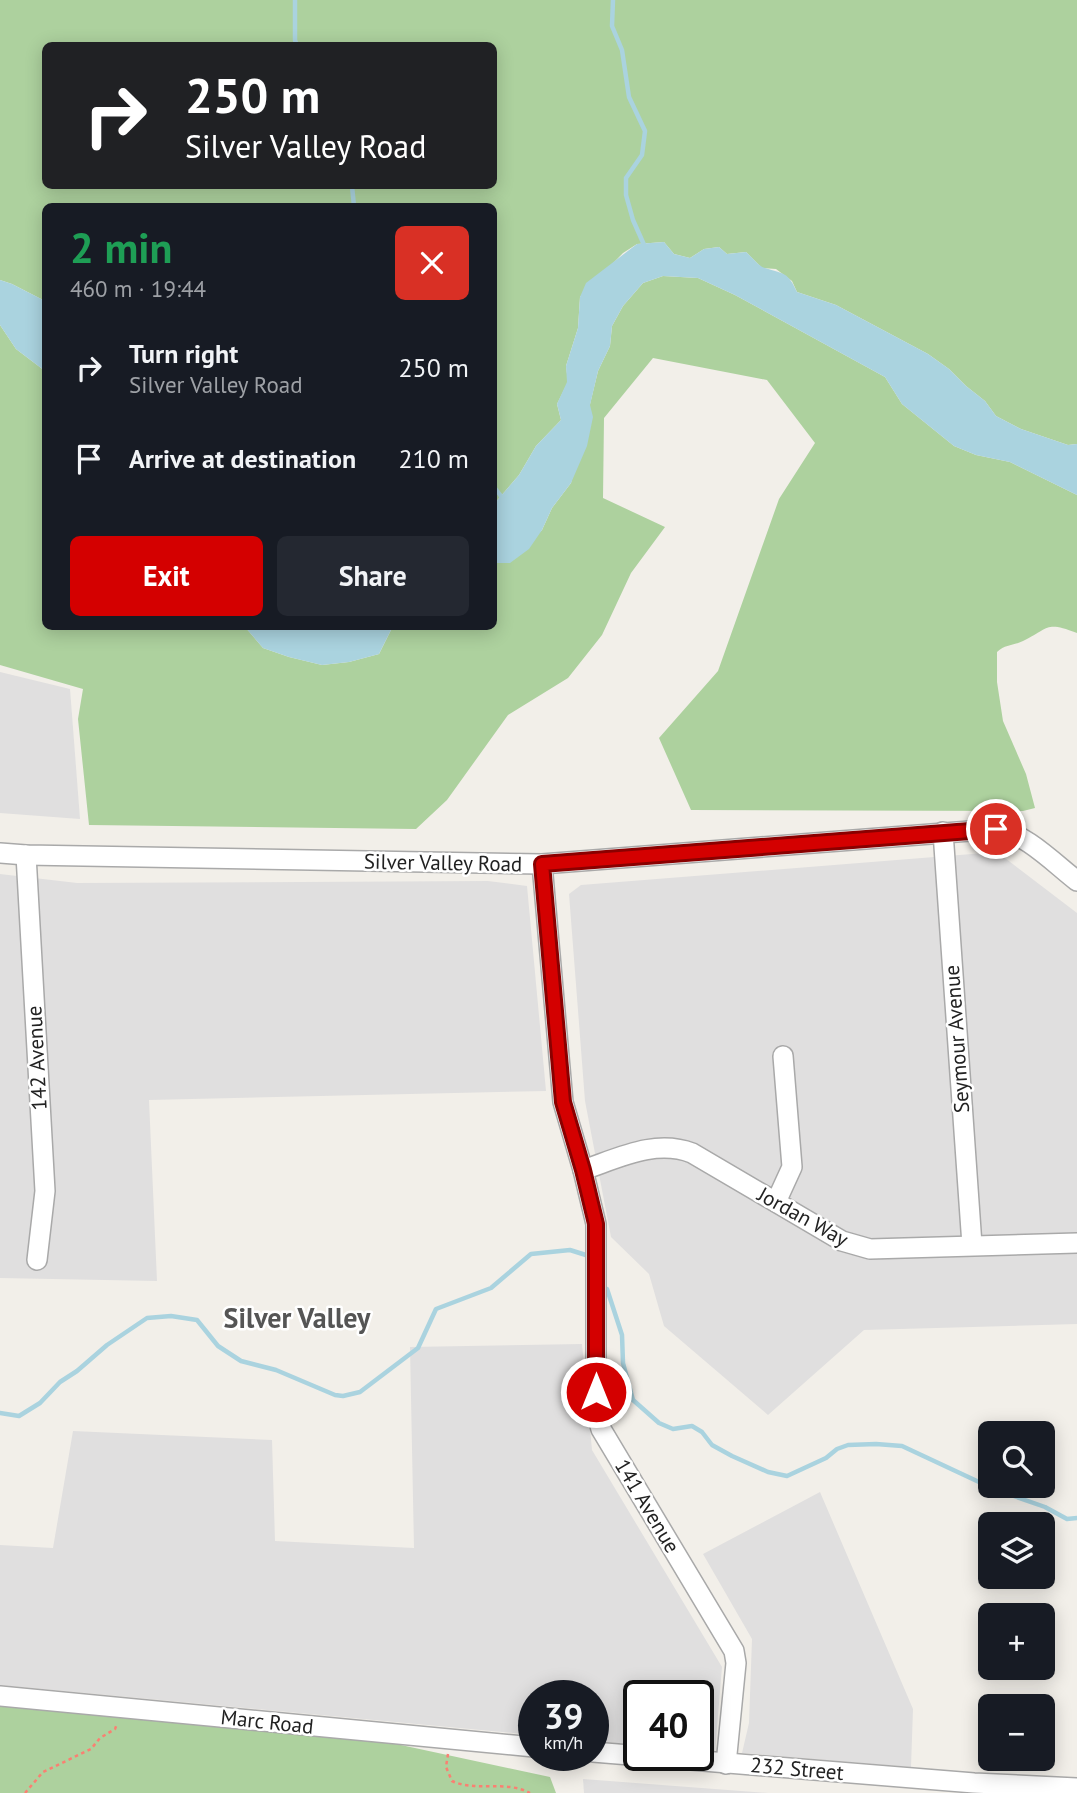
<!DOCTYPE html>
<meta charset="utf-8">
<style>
body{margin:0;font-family:"PT Sans",sans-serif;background:#242831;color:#f1f3f6;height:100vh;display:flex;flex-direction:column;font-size:26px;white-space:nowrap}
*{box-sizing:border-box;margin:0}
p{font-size:23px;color:#9ea1a6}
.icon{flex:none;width:38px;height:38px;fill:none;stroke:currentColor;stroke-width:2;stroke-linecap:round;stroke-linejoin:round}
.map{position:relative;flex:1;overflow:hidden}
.sheet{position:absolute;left:42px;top:203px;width:455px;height:427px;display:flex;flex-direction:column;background:#171b24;border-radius:10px;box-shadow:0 4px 18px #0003}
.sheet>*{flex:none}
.hud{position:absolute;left:42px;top:42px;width:455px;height:147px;border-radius:10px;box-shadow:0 4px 18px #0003;background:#202124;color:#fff;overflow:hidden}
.fabs{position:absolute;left:978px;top:1421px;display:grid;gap:14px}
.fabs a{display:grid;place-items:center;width:77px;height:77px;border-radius:10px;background:#171b24;box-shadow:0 4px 18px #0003;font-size:35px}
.speed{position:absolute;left:518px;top:1680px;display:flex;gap:14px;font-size:35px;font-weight:700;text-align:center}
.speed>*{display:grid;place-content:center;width:91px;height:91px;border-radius:50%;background:#171b24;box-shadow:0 4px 18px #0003;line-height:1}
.speed small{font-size:18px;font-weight:400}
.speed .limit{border:4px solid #111;border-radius:10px;background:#fff;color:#111}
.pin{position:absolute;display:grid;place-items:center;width:60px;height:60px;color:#fff;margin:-30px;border:4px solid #fff;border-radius:50%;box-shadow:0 2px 7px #0007}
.me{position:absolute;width:77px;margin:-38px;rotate:0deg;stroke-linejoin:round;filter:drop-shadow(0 0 5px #0008)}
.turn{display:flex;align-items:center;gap:24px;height:147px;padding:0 28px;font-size:32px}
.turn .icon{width:91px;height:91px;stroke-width:2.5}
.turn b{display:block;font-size:49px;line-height:60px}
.round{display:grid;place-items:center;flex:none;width:74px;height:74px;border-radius:10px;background:#242831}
.head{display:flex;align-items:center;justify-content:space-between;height:119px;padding:0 28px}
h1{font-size:42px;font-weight:600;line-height:52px;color:#1e9e55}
.cta{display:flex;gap:14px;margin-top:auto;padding:14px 28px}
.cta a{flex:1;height:80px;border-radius:10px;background:#d40000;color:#fff;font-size:28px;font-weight:600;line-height:80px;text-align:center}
.cta a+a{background:#242831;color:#f1f3f6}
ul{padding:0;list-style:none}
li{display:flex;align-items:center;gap:21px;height:91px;padding:0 28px}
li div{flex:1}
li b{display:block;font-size:26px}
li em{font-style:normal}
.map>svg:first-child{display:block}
.residential{fill:#e0dfdf}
.forest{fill:#add19e;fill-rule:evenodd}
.water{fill:#aad3df}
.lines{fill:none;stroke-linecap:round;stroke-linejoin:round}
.stream{stroke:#aad3df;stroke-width:4.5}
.minor-casing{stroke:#a9a9a9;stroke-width:22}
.path{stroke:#fa8072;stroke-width:2.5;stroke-dasharray:3.5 3.5;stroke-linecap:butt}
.minor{stroke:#fff;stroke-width:19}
.route-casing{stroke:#8a0000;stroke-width:18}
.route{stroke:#d40000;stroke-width:12}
.labels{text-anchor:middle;stroke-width:5;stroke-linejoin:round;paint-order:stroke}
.street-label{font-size:21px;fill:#222;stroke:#fff}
.district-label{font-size:28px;font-weight:bold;fill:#555;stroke:#fff}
</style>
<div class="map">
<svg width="1077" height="1793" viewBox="0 0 1077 1793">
<rect width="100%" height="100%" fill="#f2efe9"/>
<g class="residential">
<path d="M0,672L70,689L80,819L0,813Z"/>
<path d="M997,852L1077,913V1324L864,1330L768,1415L664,1326L649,1274L611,1237L585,1101L569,894L581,885Z"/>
<path d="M0,874L77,883L488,881L527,886L546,1091L149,1100L157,1281L0,1278Z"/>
<path d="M582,1344L592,1450L722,1667L715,1752L698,1751V1696H639V1745L593,1741V1696H534V1735L0,1685V1545L53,1548L73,1431L272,1440L275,1541L414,1548L410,1347Z"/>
<path d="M820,1492L913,1709L911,1767L742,1753L749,1723L752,1639L703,1554Z"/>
<path d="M583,1779L768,1793H584Z"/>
</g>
<g class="forest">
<path d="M0,0H1077V444L1068,445L1021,429L996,416L985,401L966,386L949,369L928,354L836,305L797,292L792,281L776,269L762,268L746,252L727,254L719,247L704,249L690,258L674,254L664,242L637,244L623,253L580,297L578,328L566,366L568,382L557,404L561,420L536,446L519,475L494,504V206H46L45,301L12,284L0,280ZM46,46H494V186H46Z"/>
<path d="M663,276L698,278L735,295L885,377L902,404L954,446L976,455L1010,462L1077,495V633C1045,621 1050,628 1023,641C1013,646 1006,644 997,652V682L1003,721L1026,774L1035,808L1023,811L691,810L659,738L718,671L779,499L815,443L767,380L653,358L604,418L603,498L665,527L631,573L602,635L568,678L508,715L447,800L416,829L89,825L78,719L83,689L0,665V325L16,349L45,371L46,626L245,627L263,648L289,657L322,665L349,662L379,654L391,630L396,627L494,626V563L510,562L542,530L552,508L571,483L598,371L610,346L612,326L623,306L643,283Z"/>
<path d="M0,1699L322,1728L550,1777L556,1793H0Z"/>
</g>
<g class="water">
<path d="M664,242L674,254L690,258L704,249L719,247L727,254L746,252C752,257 758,266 765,268C784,274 788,272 797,292L836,305L928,354L949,369L966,386L985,401L996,416L1021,429L1068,445L1077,444V495L1010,462L976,455L954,446L902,404L885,377L735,295L698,278L663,276L643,283L623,306L612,326L610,346L598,371L590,405L593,417L587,446L571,483L552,508L542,530L529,549L510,563H494V504L519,475L536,446L561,420L557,404L567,382L566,366L578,328L580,297L586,283L637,244Z"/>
<path d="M0,280L12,284L45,301V371L16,349L0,325Z"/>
<path d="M245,627H396L391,630L379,654L349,662L322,665L289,657L263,648Z"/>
</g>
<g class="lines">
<g class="stream">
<path d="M295,0V40L297,46"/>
<path d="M613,0L612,26L622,50L629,97L645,131L642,155L626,178V195L633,220L645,247"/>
<path d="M352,186L354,206"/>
<path d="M494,487L504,500"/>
<path d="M607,1289L622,1335L623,1363L633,1400L659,1423L673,1429L692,1426L702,1432L712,1445L732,1456L768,1472L787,1476L826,1458L837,1449L848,1445L876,1444L902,1446L994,1489L1045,1507L1067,1519L1077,1518"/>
<path d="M0,1413L19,1416L40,1403L60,1382L77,1371L107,1345L147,1318L171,1316L197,1320L218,1346L241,1361L276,1370L335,1395L343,1396L360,1392L418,1348L436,1309L491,1288L531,1254L570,1250L589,1256"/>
</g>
<g class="minor-casing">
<g id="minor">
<path d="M943,832L972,1245"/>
<path d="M0,853L26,855L542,864L996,829C1024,832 1055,864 1077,881"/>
<path d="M26,855L45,1191L37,1260"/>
<path d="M542,864L563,1102L583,1170L596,1224V1412L601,1429L734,1651L736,1663L726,1764"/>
<path d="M583,1170C619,1158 655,1139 692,1153L842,1241L870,1249L1077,1243"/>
<path d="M776,1202L792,1167L783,1056"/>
<path d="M0,1696L534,1747"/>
<path d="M593,1752L974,1783L1077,1788"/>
</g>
</g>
<g class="path">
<path d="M448,1754L446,1767L452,1781C476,1792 506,1780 530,1793"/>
<path d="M25,1793L43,1772L91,1749L100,1738L115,1729L117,1724"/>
</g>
<use href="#minor" class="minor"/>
</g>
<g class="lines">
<g class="route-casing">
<path id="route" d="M596,1392V1224L583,1170L563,1102L542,864L996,829"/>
</g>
<use href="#route" class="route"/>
</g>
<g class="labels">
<g class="street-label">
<text transform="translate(443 863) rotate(1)" y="7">Silver Valley Road</text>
<text transform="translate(957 1039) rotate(-94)" y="7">Seymour Avenue</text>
<text transform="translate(37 1058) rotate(-93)" y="7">142 Avenue</text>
<text transform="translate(803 1217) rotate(29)" y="7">Jordan Way</text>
<text transform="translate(647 1506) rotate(59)" y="7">141 Avenue</text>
<text transform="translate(267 1722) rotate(6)" y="7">Marc Road</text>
<text transform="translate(797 1769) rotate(5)" y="7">232 Street</text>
</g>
<g class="district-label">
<text x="297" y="1328">Silver Valley</text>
</g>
</g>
</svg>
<div class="fabs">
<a><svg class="icon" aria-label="search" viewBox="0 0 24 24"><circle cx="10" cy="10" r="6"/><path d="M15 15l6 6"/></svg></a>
<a><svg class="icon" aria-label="layers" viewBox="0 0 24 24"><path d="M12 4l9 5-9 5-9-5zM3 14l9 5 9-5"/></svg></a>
<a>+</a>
<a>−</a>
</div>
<div class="speed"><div>39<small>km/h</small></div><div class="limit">40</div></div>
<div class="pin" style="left:996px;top:829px;background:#d93025"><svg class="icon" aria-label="arrive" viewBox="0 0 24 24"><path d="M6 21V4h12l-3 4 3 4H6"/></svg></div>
<svg class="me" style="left:596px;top:1392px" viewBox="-20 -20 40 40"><circle r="17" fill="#d40000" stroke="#fff" stroke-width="3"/><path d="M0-11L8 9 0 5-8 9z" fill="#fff"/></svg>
<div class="hud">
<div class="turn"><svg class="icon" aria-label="right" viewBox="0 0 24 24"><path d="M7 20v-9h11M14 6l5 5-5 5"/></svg><div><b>250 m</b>Silver Valley Road</div></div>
</div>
<section class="sheet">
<div class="head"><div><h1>2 min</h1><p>460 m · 19:44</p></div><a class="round" style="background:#d93025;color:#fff"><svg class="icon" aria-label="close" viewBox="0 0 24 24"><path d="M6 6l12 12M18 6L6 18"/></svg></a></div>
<ul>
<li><svg class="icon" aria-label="right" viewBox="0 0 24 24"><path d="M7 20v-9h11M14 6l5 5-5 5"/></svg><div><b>Turn right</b><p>Silver Valley Road</p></div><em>250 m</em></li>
<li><svg class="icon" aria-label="arrive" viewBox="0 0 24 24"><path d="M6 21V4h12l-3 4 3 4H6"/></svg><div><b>Arrive at destination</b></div><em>210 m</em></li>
</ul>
<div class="cta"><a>Exit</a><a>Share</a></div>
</section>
</div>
